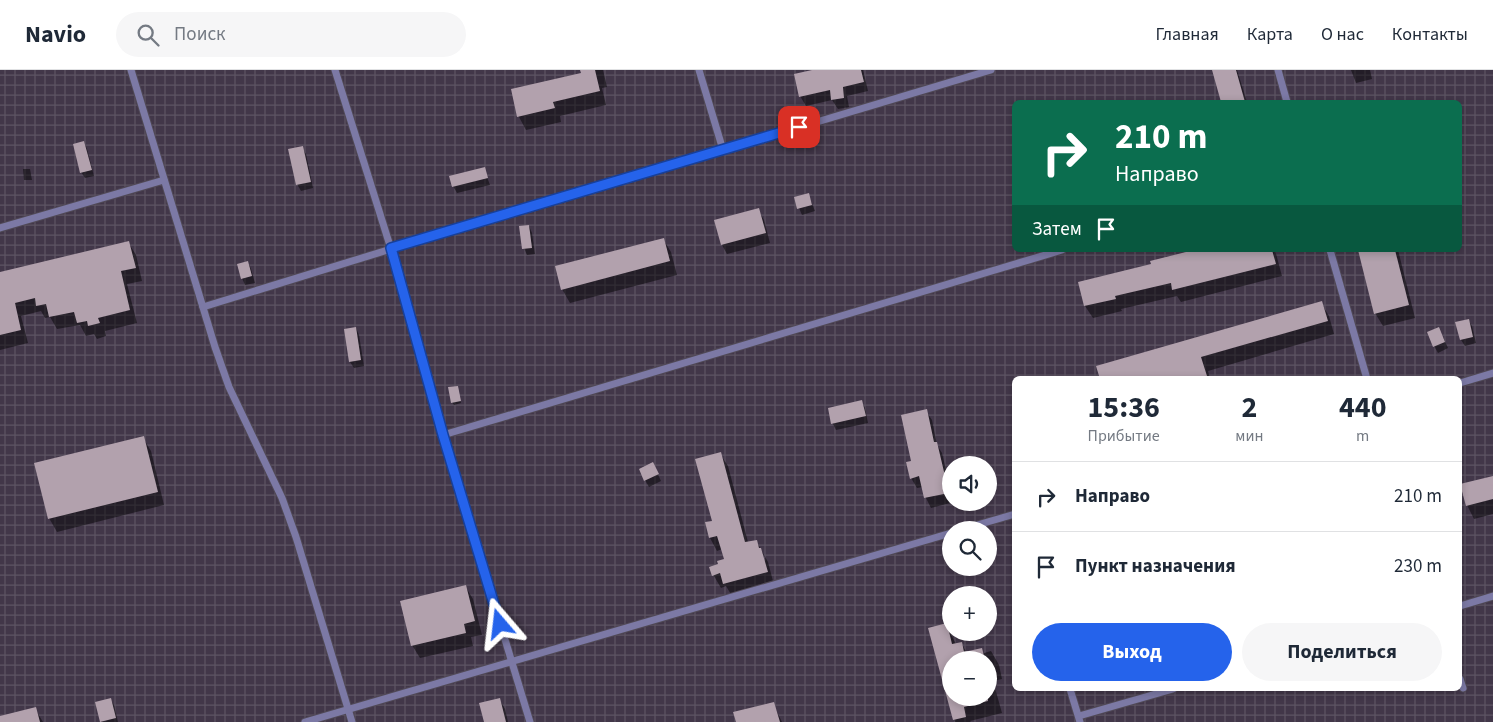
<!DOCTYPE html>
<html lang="ru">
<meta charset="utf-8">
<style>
body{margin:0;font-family:"Source Sans 3",sans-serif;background:#f6f6f7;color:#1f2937;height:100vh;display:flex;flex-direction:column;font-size:19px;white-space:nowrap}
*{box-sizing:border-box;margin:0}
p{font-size:16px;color:#747a83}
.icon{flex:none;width:28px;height:28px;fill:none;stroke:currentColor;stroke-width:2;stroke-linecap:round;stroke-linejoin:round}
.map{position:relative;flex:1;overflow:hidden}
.panel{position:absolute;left:1012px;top:306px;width:450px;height:315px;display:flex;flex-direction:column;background:#fff;border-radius:8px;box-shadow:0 2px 8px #0003}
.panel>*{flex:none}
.hud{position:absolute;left:1012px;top:30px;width:450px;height:152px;border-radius:8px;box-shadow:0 2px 8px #0003;background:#0b6e4f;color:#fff;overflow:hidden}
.buttons{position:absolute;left:942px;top:386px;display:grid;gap:10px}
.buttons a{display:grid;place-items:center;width:55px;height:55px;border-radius:50%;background:#fff;box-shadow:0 2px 8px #0003;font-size:25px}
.pin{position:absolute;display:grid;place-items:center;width:42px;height:42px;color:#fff;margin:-21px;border-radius:10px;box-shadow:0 2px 8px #0006}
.me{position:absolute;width:55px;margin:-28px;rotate:343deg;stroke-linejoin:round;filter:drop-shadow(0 0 4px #0008)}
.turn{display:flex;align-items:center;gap:18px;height:105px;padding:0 20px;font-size:22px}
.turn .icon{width:65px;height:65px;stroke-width:2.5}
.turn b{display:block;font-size:35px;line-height:42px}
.then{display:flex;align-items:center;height:48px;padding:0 20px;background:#0003;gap:10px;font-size:19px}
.eta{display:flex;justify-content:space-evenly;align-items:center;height:85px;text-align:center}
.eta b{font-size:30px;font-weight:700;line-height:35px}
.action{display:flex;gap:10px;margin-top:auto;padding:10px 20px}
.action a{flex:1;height:58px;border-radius:30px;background:#2563eb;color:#fff;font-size:20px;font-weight:700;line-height:58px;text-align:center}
.action a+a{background:#f6f6f7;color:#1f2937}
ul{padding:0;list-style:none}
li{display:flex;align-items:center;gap:15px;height:70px;padding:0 20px;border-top:1px solid #e0e1e3}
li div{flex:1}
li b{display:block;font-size:19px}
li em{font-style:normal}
header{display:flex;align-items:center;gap:30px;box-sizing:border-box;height:70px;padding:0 25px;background:#fff;border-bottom:1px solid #e0e1e3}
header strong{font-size:24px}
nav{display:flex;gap:28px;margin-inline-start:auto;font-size:18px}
.search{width:350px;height:45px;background:#f6f6f7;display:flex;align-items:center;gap:12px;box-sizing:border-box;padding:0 18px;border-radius:28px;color:#747a83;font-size:19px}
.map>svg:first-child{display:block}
.industrial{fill:url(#industrial-grid);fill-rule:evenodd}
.shadow{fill:#0007;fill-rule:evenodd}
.building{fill:#b2a1ad}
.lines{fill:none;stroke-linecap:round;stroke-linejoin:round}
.lane-casing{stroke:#504956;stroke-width:9}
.lane{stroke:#7c79a5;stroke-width:7}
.route-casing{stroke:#184099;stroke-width:12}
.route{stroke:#2563eb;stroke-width:9}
</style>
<header>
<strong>Navio</strong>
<div class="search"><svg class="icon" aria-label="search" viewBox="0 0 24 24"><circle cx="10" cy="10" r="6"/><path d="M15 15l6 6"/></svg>Поиск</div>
<nav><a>Главная</a><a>Карта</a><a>О нас</a><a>Контакты</a></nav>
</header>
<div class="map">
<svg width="1493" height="652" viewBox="0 0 1493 652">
<defs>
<pattern id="industrial-grid" width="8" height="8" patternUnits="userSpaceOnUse" patternTransform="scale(1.25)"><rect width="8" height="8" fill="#423749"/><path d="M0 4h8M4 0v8" fill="none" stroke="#5d5463"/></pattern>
</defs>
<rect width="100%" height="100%" fill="#332c39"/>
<path class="industrial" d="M0,0H1493V652H0ZM1015,32H1460V180H1015ZM1015,309H1460V619H1015ZM951,395H989V432H951ZM951,460H989V498H951ZM951,525H989V562H951ZM951,590H989V628H951Z"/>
<g class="shadow">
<path d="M582,0H603L607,17L602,18L606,35L560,46L561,52L526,60L519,47L512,20L583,4Z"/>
<path d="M818,0H863L868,21L847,26L849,37L838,39L832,30L806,36L800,26Z"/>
<path d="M1213,0H1237L1247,32H1223Z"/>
<path d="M1351,0H1370L1372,9L1356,13Z"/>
<path d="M84,72L87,79L94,106L85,108L81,102Z"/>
<path d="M302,78L306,84L313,118L301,121L297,114Z"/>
<path d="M23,99H30L32,110H24Z"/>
<path d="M484,99L490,115L457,123L453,116Z"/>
<path d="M808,124L815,141L802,145L799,138Z"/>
<path d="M758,140L764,150L770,173L727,184L722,175Z"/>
<path d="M529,156L532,163L535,184L527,185L524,178Z"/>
<path d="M663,169L671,182L677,205L570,233L562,219Z"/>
<path d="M128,172L136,185L142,211L127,214L137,253L105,261L106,266L97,269L94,264L86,266L80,255L57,259L50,247L45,248L41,241L21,246L28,273L0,280V203Z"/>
<path d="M1199,180H1275L1282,206L1181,232L1177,226L1121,239L1122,241L1093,248L1085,236L1080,213L1152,195Z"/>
<path d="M1359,180H1398L1415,248L1383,256L1375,243Z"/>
<path d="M248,192L251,199L255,213L245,215L242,208Z"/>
<path d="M1321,233L1329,246L1334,264L1208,301L1210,309H1101Z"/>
<path d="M1468,250L1472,256L1476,273L1465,276L1461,270Z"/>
<path d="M356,258L359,265L364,296L354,298L350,292Z"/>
<path d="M1442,265L1448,278L1438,283L1434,276Z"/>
<path d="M457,317L461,333L454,335L452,332Z"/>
<path d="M861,331L865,338L868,353L836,360L833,354L829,339Z"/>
<path d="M926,341L932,350L937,375L942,383L951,421V432H954L931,438L926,428L923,417L917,418L911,408Z"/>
<path d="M143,368L151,381L164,435L57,462L49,448Z"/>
<path d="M720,384L728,396L748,472L756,471L768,492L774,515L732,526L726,516L721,518L714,506L711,498L719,495L725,490L722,479L717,481L710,468L706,453L713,452ZM760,482L765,487V493Z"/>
<path d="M656,400L661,411L649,417L645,410Z"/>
<path d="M1493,407V444L1474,449L1467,435Z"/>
<path d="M465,516L473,529L482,565L471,567L473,576L420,588L412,575Z"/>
<path d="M946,555L956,574L961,573L967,583L981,584L991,581L999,595L1002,609L993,611L1002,643L970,651L971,652H955L930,559ZM951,590H989V628H951Z"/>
<path d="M110,629L114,635L118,652H101L96,633Z"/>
<path d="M499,629L505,639L508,652H485Z"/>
<path d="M773,634L782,652H737Z"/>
<path d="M35,639L43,652H0V648Z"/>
</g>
<g class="building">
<path d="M580,0H595L600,21L553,32L555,38L517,47L511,19L581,3Z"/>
<path d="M812,0H861L864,12L843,17L844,28L831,30L830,20L799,27L794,4Z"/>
<path d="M1212,0H1236L1245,32H1221Z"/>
<path d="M84,71L92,100L80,103L73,74Z"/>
<path d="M303,76L311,112L296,115L288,79Z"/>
<path d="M485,97L488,108L452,117L449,106Z"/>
<path d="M809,123L812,135L797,139L794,127Z"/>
<path d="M759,138L766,163L721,175L714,150Z"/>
<path d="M529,155L532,178L522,179L519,156Z"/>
<path d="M664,168L670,191L561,220L555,196Z"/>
<path d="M129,171L136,198L121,201L130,240L98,248L100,253L88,256L87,251L77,253L74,242L49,247L46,234L36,236L35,228L15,233L21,260L0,265V202Z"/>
<path d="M1194,180H1272L1276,194L1172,220L1171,213L1115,226L1116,229L1084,236L1078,212L1151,194L1150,191Z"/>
<path d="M1358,180H1395L1409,235L1374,244Z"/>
<path d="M248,191L252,206L241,209L237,194Z"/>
<path d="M1322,231L1328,251L1201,287L1207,306L1198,309H1100L1096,296Z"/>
<path d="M1469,249L1473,267L1460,270L1455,252Z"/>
<path d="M356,257L361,290L349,292L344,259Z"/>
<path d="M1439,257L1445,272L1433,277L1427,262Z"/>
<path d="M458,316L461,331L451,333L448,317Z"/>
<path d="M862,330L866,346L831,354L828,338Z"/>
<path d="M927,339L934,372H937L949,423L924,428L919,406L910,409L906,392L911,391L901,345Z"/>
<path d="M144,366L158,422L48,449L34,393Z"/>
<path d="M721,382L745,472L757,470L759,478H761L768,502L723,514L720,503L712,506L709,497L718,494L717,491L724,489L717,466L709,468L705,452L712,451L695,389Z"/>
<path d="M653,392L659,404L644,411L639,399Z"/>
<path d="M1493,406V429L1466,436L1460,414Z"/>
<path d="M466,515L475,551L464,554L466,563L411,576L400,531Z"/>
<path d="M947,553L952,574L962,572L964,582L982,578L985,590H951V628H988V631L964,637L966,647L953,650L928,558Z"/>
<path d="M111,628L116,648L100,652L95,632Z"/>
<path d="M500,628L506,652H484L479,633Z"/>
<path d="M774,632L780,652H736L733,642Z"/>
<path d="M36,637L40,652H0V646Z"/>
</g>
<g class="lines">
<g class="lane-casing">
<g id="lane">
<path d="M131,0L215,277L229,317L282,428L296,467L352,652"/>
<path d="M335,0L391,179L443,365L530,652"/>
<path d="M699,0L723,80"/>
<path d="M1278,0L1287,32"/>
<path d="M0,158L164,110"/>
<path d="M1330,180L1367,309"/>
<path d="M203,237L391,179L991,0"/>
<path d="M1460,313L1493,303"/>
<path d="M443,365L1062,180"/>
<path d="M960,460L1015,444"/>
<path d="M1460,536L1493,526"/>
<path d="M1460,609L1463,618"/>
<path d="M1070,619L1080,652"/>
<path d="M1079,646L1173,619"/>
<path d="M305,652L951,463"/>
</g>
</g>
<use href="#lane" class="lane"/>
</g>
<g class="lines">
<g class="route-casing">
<path id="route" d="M500,554L443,365L391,178L799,57"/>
</g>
<use href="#route" class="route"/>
</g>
</svg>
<div class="buttons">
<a><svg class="icon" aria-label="sound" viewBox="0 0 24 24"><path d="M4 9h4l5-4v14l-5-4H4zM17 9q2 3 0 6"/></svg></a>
<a><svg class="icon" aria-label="search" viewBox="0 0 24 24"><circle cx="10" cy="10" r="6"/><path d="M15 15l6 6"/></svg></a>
<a>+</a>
<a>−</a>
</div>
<div class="pin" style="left:799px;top:57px;background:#d93025"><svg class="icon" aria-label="arrive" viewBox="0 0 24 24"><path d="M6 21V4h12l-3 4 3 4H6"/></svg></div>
<svg class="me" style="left:500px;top:554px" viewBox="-20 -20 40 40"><path d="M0-17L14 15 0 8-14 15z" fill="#2563eb" stroke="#fff" stroke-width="4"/></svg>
<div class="hud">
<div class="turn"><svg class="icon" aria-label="right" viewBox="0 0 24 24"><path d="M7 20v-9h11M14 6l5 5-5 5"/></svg><div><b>210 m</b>Направо</div></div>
<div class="then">Затем<svg class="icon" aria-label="arrive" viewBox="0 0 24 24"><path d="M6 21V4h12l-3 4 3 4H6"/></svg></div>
</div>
<section class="panel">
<div class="eta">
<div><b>15:36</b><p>Прибытие</p></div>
<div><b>2</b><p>мин</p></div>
<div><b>440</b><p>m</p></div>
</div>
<ul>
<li><svg class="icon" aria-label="right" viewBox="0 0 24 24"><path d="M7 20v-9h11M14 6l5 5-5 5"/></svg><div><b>Направо</b></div><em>210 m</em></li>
<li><svg class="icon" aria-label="arrive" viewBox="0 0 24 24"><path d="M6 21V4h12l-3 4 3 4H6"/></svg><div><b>Пункт назначения</b></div><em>230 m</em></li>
</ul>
<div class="action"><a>Выход</a><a>Поделиться</a></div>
</section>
</div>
